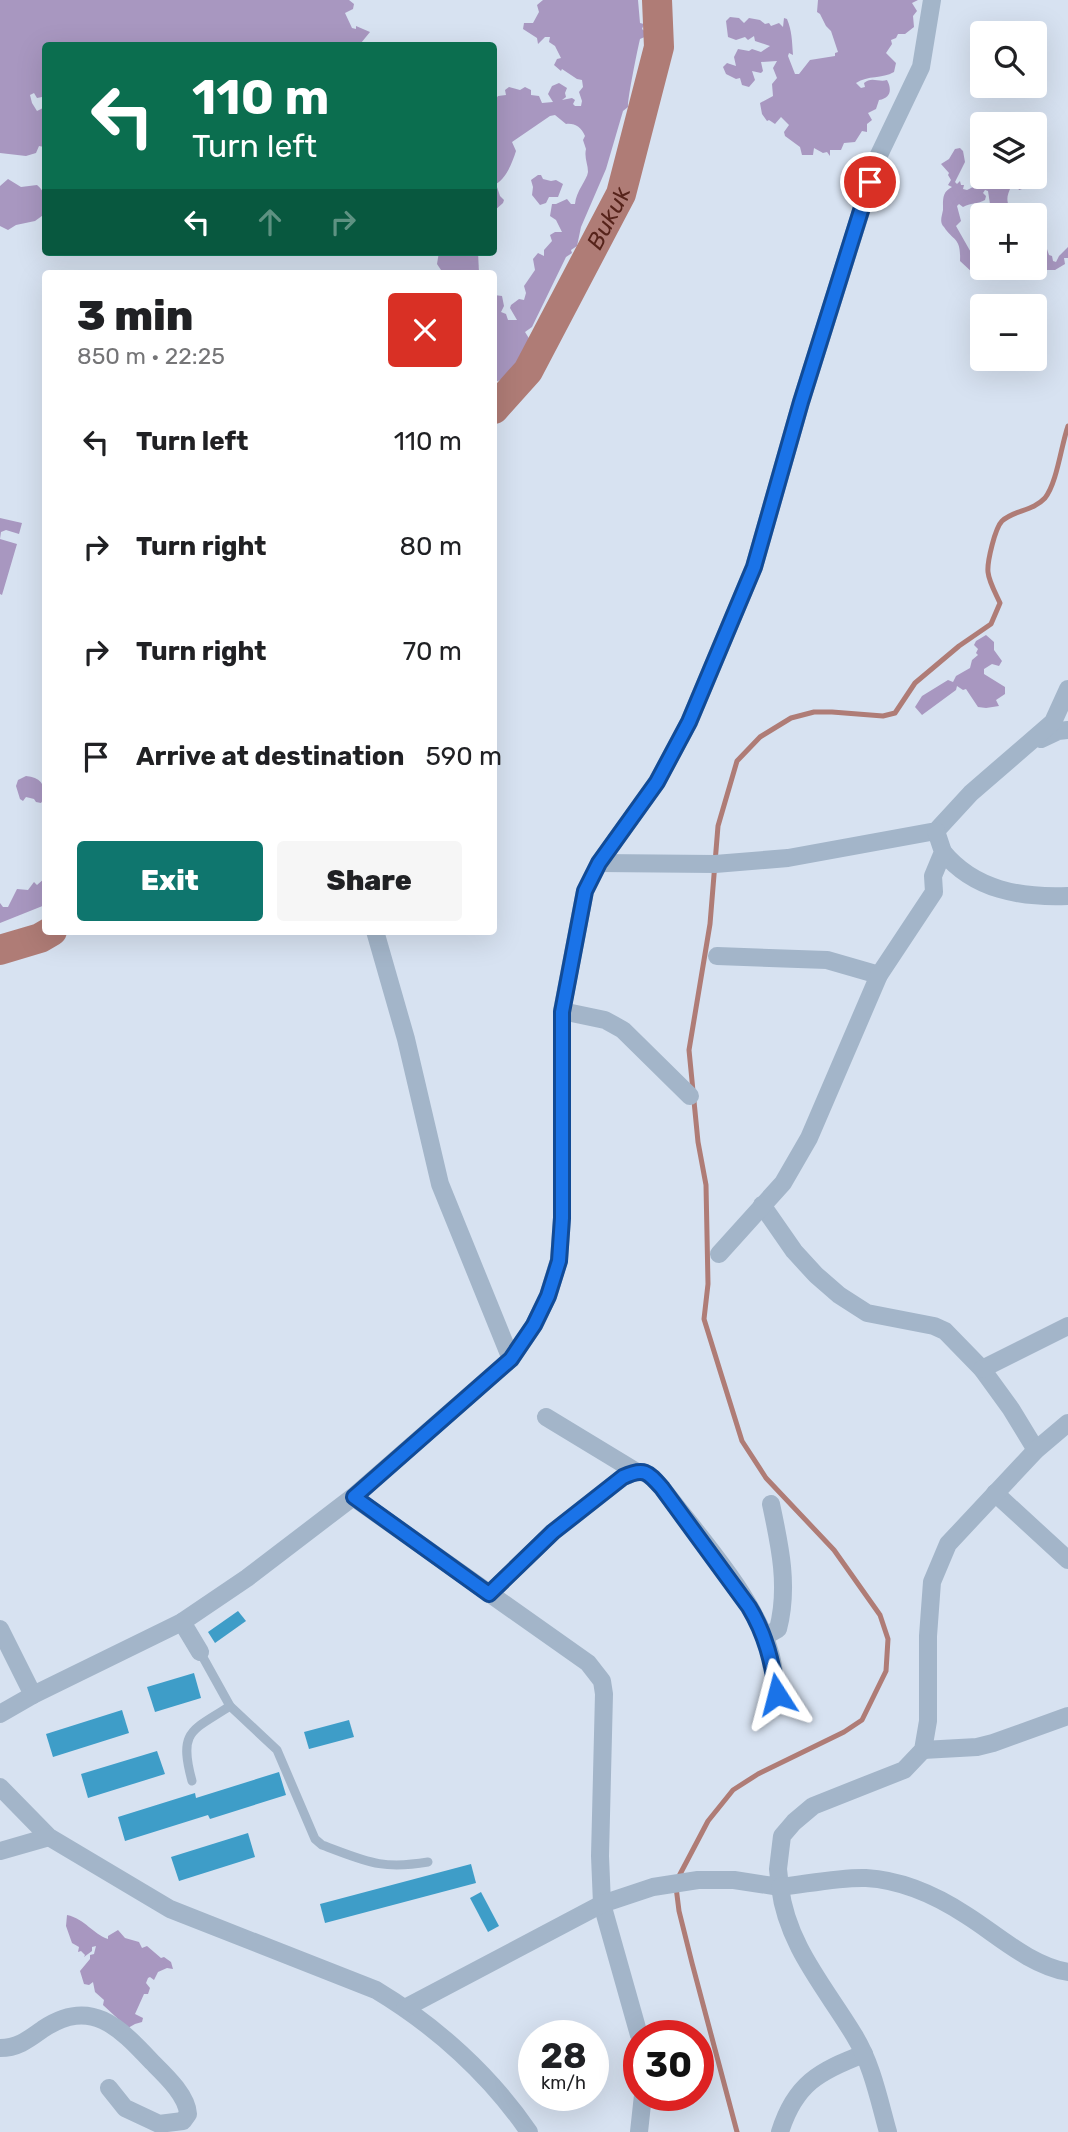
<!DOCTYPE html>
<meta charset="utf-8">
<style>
body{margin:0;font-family:Rubik,sans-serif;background:#f6f6f6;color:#202124;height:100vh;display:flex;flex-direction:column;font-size:26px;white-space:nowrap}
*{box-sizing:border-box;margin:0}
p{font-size:23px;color:#757577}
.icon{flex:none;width:38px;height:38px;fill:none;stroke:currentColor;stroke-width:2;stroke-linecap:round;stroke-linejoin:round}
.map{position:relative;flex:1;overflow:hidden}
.panel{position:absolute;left:42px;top:270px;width:455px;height:665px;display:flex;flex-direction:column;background:#fff;border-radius:7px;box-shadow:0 7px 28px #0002}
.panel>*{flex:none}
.guide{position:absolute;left:42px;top:42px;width:455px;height:214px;border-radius:7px;box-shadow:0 7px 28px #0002;background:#0b6e4f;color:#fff;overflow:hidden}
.fabs{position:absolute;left:970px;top:21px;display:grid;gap:14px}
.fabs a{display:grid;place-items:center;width:77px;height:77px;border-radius:7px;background:#fff;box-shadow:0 7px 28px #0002;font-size:35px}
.speed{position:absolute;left:518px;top:2020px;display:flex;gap:14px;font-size:35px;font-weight:700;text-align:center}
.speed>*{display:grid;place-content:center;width:91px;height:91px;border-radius:50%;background:#fff;box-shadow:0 7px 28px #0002;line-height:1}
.speed small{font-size:18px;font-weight:400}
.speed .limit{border:10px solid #d22;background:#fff;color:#111}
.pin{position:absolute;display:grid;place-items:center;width:60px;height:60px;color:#fff;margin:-30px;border:4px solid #fff;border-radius:50%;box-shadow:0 2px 7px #0007}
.me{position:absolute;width:77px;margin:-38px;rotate:351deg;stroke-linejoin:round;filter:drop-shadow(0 0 5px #0008)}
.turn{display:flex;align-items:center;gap:24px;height:147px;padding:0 35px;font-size:32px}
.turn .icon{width:91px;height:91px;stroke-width:2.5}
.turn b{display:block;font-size:49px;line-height:60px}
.lanes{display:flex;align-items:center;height:66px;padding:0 35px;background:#0003;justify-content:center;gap:35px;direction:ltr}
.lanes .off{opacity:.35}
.round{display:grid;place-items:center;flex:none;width:74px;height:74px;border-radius:7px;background:#f6f6f6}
.overview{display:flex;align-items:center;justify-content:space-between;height:119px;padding:0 35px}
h1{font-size:42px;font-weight:800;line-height:52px}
.primary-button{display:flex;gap:14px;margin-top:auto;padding:14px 35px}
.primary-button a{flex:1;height:80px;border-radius:7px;background:#0f766e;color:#fff;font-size:28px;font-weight:800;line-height:80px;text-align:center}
.primary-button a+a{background:#f6f6f6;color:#202124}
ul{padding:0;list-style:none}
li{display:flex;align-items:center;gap:21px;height:105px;padding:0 35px}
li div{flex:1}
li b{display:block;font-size:26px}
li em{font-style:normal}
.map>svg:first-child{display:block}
.green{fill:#a897c0}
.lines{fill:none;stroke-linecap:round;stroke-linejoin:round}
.stream{stroke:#af7c76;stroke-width:5}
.river{stroke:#af7c76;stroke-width:30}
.building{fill:#3e9dc8}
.service{stroke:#a3b5c9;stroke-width:9}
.minor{stroke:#a3b5c9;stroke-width:18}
.route-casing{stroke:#114b97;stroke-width:18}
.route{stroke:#1a73e8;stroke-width:12}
.labels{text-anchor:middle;stroke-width:5;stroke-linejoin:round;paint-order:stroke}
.water-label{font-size:23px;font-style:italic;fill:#56231a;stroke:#e3ecf9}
</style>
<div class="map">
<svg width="1068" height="2132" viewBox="0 0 1068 2132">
<rect width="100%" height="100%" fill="#d7e2f1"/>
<g class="green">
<path d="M0,0H349L354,4L353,9L345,13L352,28L356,29V26L370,32L361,43L362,46H46L45,100L42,97L37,98L34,93L30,95L32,103L37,111L45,107V153L44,147L39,146L36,153L26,156L0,153Z"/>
<path d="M543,0H638L640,23L644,24L642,29L648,34L647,36L640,39C638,47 627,101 628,107L623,111L606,169L581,227L577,246L571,250L572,253L566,257L532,327L525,332L530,340L526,344L530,351L526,365L520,370H517L516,379L508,383L502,379L494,383V295L502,296L504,306L501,312L506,314L508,320H517L510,308L511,305L519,299L524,300L526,293L524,286L535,270L533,259L538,253L544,256V250L552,241L550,235L555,232H562L556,220L550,216L552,204H556L567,199L571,204H575C576,191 587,180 588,172C588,164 584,158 586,149L583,140L585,136C581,127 575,123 566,124L555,115L550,116L512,142L516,151C512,163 507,177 496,184L500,196L504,200L503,203L494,211V102L498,96L506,95L505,90L509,87L520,90L525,87L531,90V95L539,96L542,103L553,102L548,94L552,86L559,83L567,88L565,93L566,97L562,100L572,98L575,100L573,104L575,106H581L582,101L579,92L583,87L582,80L577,79L562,69L561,71L554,65L557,59L561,58L555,46L549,42L550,37H545L538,44L537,38L523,29L524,23H533L539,12L537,5Z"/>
<path d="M818,0H918L912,3L917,11L913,16L914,27L905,34H898L896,38L891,40L892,44L886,53L896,63L894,72C882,79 868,75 856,83L861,88L865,87L864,83C872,76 879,83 887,80C892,89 891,98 879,100L876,109L868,113L872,120L867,124V132L862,131L855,142L844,143L841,150H830V156L827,152L823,153L814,148L813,155H802L800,147L785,136L784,132L789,125L781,117L775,124L769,120L767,121L762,114L760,103L773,96L772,84L777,78L773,68L777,61L761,62L763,71L761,73L752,71L755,80L749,87L742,85L740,78L736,79L726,74L723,67L727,63L736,66L734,57L738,49L749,51L752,49L761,52L770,46L755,41L754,36L748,40L745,37L736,40L728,37L726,21L730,17L739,18L744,23L749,18L760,20L765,24L769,23L771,26L779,23L783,27L784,18L787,19C792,31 792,41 793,55L789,53L788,56L795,74H799L810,60L835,56V53L838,52L831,31L826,26L820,14L817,12Z"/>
<path d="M960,148L963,151L965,162L955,182L957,184L960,181L961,185H964L963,189L967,190C979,185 985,176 1000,184L1002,180L1008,185L1009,181L1014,178L1019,181L1026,178L1027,179L1022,189L1019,190L1017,186L1011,187C1005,199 1007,203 1013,215H982V227L975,224L978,213L990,204L988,191L985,190L983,193L986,196L985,200C978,204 970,203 963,207L959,204L957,206L961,221L956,226L973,256L981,263L980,271L974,274L960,261C961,237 954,242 944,227C939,222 942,216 943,210C943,199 942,192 952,187L948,185L951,180L948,175L949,173L941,164L949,159L955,149Z"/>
<path d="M538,175H541L543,179L551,181L556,180L563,184L558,197H549L546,203L540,205L532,195L533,187L531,180Z"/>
<path d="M8,179L21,187L37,185C46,192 46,202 46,213L35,221L16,225L8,230L0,226V186Z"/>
<path d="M1034,246L1042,252L1047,249L1049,255L1052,256L1053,261L1056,262L1059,256L1068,247V258H1064L1065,264L1055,270H1046L1034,261Z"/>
<path d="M439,252H478L479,273H443L437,264Z"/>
<path d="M0,518L22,523L19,534L6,530L1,532L0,539L17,544L2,595L0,594Z"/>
<path d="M986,635L994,642V650L1002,661L999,666L992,664L984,669V674L1005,687V694L996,700L999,706L986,708L978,707L966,689L963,690L957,686L956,690L922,715L915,707L922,696L948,680L953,682L956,676L970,668L972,660L978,655L976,653L978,649L974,645L976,641Z"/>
<path d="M26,776C40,777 45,784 45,797L41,803L36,802L34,799L26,797L23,801L20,799L16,786L18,780Z"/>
<path d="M45,878V905L0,923V903L3,907H8L17,889L28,890L34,882L37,885Z"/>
<path d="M67,1915C85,1919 93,1934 108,1939V1936L118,1930L125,1938L139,1942L142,1948L147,1946L161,1958L164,1957L171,1962L173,1969L167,1968L158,1972L154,1980L150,1977L148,1978L146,1983L150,1988L148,1994H144L135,2014L143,2018L142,2022L135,2024L128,2028L103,2005L104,2000L95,1992L93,1982L89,1985L84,1984L80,1971L90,1959V1955L94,1954L96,1946L92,1947V1951L84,1957L85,1955L81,1951L78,1952L79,1947L72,1943L66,1926Z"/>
</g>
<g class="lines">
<g class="stream">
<path d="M678,1878L708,1821L733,1790L758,1774L844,1732L862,1720L886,1671L888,1639L880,1615L834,1550L766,1478L742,1441L722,1377L704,1319L708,1284L706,1185L698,1142L689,1050L710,924L718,826L737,761L760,737L791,718L814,712H832L883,716L895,713L915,683L959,646L991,624L1000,603C996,594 989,582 988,572C987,562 995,528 1002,521C1014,510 1033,511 1045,498C1057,483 1061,446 1068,426"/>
<path d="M676,1887L679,1911L692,1963L737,2132"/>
</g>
<g class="river">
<path id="s1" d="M494,409L528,371L621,194L659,47L657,0"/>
<path d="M0,950L40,938L52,931"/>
</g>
</g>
<g class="building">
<path d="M238,1611L246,1621L215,1643L208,1632Z"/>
<path d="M194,1673L201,1698L155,1712L147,1687Z"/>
<path d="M122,1710L129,1733L53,1757L46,1734Z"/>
<path d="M349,1720L354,1737L309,1749L304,1732Z"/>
<path d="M157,1751L165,1774L88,1798L81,1774Z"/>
<path d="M279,1772L286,1795L210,1819L208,1815L125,1841L118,1817L195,1793L196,1798Z"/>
<path d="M248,1833L255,1857L179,1881L171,1857Z"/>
<path d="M471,1864L476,1883L325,1923L320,1904Z"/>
<path d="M481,1892L499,1926L488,1932L470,1898Z"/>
</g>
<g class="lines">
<g class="service">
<path d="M200,1652L230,1706L277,1750L315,1839L322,1845C366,1861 380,1870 428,1862"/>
<path d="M192,1781C178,1730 192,1731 230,1706"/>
</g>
<g class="minor">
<path d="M1041,739L1058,731L1068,730"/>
<path d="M943,852C974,890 1021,898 1068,896"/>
<path d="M599,863L715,864L788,858L936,831L971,793L1053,722L1068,689"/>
<path d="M375,931L406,1039L440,1184L511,1359"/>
<path d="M717,956L827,960L879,975"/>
<path d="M562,1011L605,1020L623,1030L690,1096"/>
<path d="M762,1205L794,1251L816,1275L839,1295L867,1313L934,1326L945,1331L982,1369L1011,1409L1036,1450"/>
<path d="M719,1254L783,1183L809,1138L879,975L934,892L933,876L943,852L936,831"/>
<path d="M982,1369L1068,1326"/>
<path d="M546,1417L635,1471"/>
<path d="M995,1493L1068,1560"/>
<path d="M353,1497L588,1663L602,1681L604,1694L600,1856L602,1904L639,2035"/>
<path d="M489,1594L553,1532L623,1477C644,1467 648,1472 662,1488C699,1537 755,1597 771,1656C774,1668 775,1682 777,1694"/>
<path d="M182,1622L200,1652"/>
<path d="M0,1629L33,1695"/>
<path d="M764,1637L778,1629C789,1587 780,1546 771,1504"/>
<path d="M0,1714L33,1695L182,1622L247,1578L353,1497L511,1359L534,1325L548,1296L559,1260L562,1218V1011L585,891L599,863L657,782L689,722L754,567L801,402L878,157L921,67L932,0"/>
<path d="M923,1750L977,1747L993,1743L1068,1716"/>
<path d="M0,1787L49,1837L170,1909L376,1990C436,2026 490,2075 529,2132"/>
<path d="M0,1851L49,1837"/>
<path d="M405,2008L602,1904L653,1887L698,1880H734L780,1887L778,1869L782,1836L794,1822L813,1806L904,1770L923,1750L928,1721V1636L932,1582L948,1544L1036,1450L1068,1423"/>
<path d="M0,2048C18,2048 29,2039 43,2029C91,1997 119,2027 152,2062C164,2074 187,2095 188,2114L183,2121L159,2124L125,2108L109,2088"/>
<path d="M639,2132L643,2095"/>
<path d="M780,2132C795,2084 819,2071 864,2054"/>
<path d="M888,2132C879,2100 872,2064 854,2035C825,1987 787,1945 780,1887C807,1884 840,1877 866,1878C901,1880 937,1896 966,1915C998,1935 1029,1965 1068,1972"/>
</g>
</g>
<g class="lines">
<g class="route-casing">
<path id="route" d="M777,1694C772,1662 766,1635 749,1607L662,1488C648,1472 644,1467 623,1477L553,1532L489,1594L354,1497L511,1359L534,1325L548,1296L559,1261L562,1218V1012L585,891L599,863L657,782L689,722L754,567L801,402L870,182"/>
</g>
<use href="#route" class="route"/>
</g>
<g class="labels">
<g class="water-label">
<text dy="8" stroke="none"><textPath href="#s1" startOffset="224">Bukuk</textPath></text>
</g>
</g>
</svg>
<div class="fabs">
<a><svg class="icon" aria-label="search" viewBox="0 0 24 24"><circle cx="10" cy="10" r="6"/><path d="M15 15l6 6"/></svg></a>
<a><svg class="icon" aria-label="layers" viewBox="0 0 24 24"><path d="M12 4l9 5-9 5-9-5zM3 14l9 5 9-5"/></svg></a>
<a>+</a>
<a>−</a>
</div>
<div class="speed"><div>28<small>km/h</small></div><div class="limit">30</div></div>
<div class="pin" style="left:870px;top:182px;background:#d93025"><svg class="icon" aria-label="arrive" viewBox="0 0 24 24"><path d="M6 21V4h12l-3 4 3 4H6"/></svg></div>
<svg class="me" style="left:777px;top:1694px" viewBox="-20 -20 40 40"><path d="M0-17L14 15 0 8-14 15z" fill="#1a73e8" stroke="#fff" stroke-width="4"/></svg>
<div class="guide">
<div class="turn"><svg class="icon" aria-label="left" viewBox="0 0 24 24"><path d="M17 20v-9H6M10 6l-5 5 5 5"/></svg><div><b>110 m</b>Turn left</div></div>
<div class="lanes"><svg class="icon" aria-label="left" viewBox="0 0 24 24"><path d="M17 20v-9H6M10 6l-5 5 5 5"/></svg><svg class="icon off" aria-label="ahead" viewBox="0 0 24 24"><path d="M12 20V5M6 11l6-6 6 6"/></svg><svg class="icon off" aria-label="right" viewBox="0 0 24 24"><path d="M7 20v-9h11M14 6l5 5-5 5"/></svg></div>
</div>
<section class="panel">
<div class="overview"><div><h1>3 min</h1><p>850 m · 22:25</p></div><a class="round" style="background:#d93025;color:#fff"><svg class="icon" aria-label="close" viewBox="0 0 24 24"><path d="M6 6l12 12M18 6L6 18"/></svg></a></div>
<ul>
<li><svg class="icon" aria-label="left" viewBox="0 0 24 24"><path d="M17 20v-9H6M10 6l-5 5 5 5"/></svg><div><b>Turn left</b></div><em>110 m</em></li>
<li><svg class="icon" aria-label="right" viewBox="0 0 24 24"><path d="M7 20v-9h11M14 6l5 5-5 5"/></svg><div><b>Turn right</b></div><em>80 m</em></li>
<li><svg class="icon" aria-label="right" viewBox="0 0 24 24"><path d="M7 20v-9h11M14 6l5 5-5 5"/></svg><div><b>Turn right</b></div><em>70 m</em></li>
<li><svg class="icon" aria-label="arrive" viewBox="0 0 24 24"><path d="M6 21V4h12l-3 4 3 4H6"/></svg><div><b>Arrive at destination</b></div><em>590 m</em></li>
</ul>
<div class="primary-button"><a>Exit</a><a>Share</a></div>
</section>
</div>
